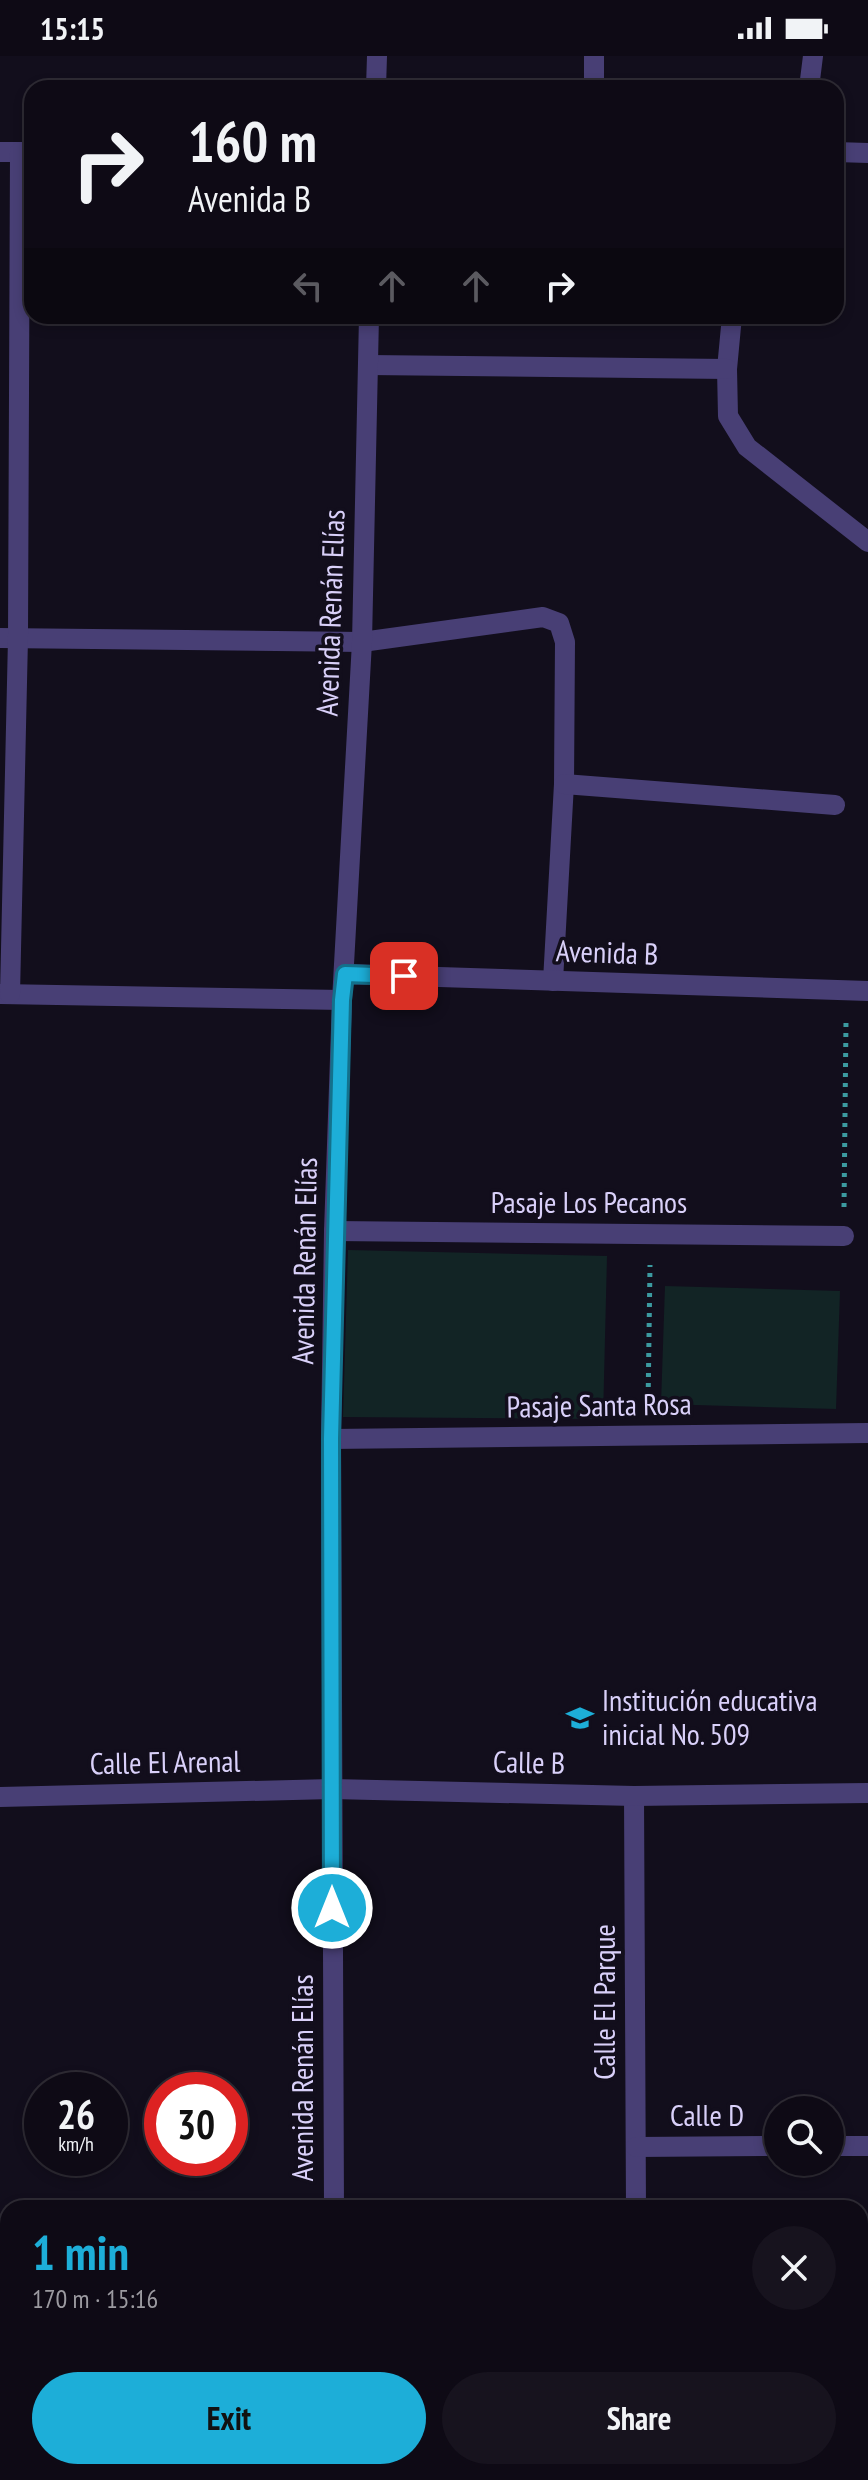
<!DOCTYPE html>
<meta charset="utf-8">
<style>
body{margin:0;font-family:"PT Sans Narrow",sans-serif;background:#17131e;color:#f1f3f6;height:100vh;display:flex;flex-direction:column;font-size:30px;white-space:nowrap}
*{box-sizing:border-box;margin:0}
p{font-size:26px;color:#9b9aa0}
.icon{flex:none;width:44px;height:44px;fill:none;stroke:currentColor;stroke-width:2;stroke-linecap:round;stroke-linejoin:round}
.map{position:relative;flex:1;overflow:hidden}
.drawer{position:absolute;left:0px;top:2144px;width:868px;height:280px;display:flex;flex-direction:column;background:#0e0a15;border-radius:24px 24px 0 0;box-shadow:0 4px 12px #0003,0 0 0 2px #2e2b34}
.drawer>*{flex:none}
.guide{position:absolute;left:24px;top:24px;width:820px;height:244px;border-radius:24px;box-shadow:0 4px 12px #0003,0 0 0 2px #2e2b34;background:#0e0a15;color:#f1f3f6;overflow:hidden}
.fabs{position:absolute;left:764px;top:2040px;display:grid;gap:16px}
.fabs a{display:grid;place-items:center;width:80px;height:80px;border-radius:50%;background:#0e0a15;box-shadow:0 4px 12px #0003,0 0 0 2px #2e2b34;font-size:40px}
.speed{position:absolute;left:24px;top:2016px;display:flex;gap:16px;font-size:40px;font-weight:700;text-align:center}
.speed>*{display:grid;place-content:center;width:104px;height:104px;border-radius:50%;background:#0e0a15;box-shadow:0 4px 12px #0003,0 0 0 2px #2e2b34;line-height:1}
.speed small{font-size:20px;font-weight:400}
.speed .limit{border:12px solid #d22;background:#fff;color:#111}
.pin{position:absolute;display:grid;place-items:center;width:68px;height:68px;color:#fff;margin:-34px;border-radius:16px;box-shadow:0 4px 12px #0006}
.me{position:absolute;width:88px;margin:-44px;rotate:0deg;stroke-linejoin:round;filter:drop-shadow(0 0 6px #0008)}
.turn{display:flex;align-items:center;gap:28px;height:168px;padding:0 32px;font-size:36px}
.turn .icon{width:104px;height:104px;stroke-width:2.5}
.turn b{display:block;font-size:56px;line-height:68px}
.lanes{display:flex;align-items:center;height:76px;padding:0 32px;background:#0003;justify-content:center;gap:40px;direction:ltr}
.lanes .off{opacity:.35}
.round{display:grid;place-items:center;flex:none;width:84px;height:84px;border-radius:42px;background:#17131e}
.summary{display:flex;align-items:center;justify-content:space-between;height:136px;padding:0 32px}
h1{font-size:48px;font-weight:700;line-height:60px;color:#1daed8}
.cta{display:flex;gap:16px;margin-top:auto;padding:16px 32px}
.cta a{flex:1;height:92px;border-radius:48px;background:#1daed8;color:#111;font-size:32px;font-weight:700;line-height:92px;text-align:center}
.cta a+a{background:#17131e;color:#f1f3f6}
.status{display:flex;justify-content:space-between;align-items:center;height:56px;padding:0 40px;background:#0e0a15;direction:ltr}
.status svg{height:22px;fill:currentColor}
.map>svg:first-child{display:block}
.green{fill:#122425}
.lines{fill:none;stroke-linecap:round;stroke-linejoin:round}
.path{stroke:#3c9aa0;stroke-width:5;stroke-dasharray:4 6;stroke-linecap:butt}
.lane{stroke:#483f75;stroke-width:20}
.street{stroke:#483f75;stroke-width:20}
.route-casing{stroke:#13718c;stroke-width:20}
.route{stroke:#1daed8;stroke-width:14}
.labels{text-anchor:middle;stroke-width:7;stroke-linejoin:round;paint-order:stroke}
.street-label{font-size:30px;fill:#d9d0f9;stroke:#120e1c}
.poi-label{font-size:30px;fill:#d9d0f9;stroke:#120e1c;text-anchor:start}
</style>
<div class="status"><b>15:15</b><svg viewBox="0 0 49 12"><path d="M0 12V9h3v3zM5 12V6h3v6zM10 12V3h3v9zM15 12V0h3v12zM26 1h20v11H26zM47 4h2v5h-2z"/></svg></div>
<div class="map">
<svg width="868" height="2424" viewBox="0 0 868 2424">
<rect width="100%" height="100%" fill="#120e1c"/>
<g class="green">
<path d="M348,1194L607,1200L603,1363L343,1361Z"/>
<path d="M665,1230L840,1235L836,1353L661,1348Z"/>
</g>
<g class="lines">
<g class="path">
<path d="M844,1151L846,965"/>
<path d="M648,1351L650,1209"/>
</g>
<g class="lane">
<path d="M334,1175L844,1180"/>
<path d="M331,1383L868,1377"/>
</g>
<g class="street">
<path d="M376,32L377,0"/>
<path d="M594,32V0"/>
<path d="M809,32L813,0"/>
<path d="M0,96H32"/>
<path d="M836,96L868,97"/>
<path d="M732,260L727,313L728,360L747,391L868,486"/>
<path d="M368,309L727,313"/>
<path d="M0,582L362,586L543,561L559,567L565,586L564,728L553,925"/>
<path d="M564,728L835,749"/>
<path d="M345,918L868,935"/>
<path d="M0,938L342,944"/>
<path d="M10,938L18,582L20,96"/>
<path d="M634,1740L636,2152"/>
<path d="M0,1741L332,1733L634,1740L868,1737"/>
<path d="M830,2090H868"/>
<path d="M636,2091L778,2090"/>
<path d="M334,2152L331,1383L334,1175L342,944L362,586L369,260"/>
<path d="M335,2416V2424"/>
<path d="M638,2416V2424"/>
<path d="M0,2417L294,2424"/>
</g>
</g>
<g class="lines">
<g class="route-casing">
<path id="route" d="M332,1852L331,1383L342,944L345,918L404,920"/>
</g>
<use href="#route" class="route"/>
</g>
<defs>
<g id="school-bare" transform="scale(2.16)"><path d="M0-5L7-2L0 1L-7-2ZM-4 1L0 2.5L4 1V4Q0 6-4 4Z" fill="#1daed8" stroke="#120e1c" stroke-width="2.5" paint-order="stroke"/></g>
</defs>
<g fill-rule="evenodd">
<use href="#school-bare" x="580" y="1662"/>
</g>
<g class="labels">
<g class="street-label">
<text transform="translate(331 557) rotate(-88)" y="10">Avenida Renán Elías</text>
<text transform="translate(607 897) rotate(2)" y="10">Avenida B</text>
<text x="589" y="1157">Pasaje Los Pecanos</text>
<text transform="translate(305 1205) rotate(-89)" y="10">Avenida Renán Elías</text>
<text transform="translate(599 1350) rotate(-1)" y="10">Pasaje Santa Rosa</text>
<text transform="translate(165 1707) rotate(-1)" y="10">Calle El Arenal</text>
<text transform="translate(529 1707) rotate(1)" y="10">Calle B</text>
<text transform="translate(605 1946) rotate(-90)" y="10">Calle El Parque</text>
<text transform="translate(303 2022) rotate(-90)" y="10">Avenida Renán Elías</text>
<text x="707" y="2070">Calle D</text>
</g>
<g class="poi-label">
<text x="602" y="1655">Institución educativa<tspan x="602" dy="34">inicial No. 509</tspan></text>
</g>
</g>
</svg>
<div class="fabs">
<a><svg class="icon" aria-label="search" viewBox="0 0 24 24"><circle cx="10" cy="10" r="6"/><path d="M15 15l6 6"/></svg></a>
</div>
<div class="speed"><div>26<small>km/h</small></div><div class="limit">30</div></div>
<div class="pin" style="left:404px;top:920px;background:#d93025"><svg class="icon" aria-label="arrive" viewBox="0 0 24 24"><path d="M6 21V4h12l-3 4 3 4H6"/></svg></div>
<svg class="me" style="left:332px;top:1852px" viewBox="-20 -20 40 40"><circle r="17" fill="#1daed8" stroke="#fff" stroke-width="3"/><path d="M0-11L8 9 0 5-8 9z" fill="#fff"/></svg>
<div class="guide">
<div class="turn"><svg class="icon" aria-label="right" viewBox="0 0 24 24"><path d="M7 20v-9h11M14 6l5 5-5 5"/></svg><div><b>160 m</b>Avenida B</div></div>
<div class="lanes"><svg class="icon off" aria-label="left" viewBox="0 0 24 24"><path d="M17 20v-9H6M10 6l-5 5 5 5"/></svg><svg class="icon off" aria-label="ahead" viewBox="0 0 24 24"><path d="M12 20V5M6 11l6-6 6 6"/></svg><svg class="icon off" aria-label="ahead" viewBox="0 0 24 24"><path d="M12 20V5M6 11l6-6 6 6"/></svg><svg class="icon" aria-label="right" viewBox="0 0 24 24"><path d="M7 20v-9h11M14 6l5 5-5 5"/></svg></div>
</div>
<section class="drawer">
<div class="summary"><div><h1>1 min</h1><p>170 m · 15:16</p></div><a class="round"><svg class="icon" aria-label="close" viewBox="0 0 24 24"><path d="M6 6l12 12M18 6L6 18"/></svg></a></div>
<div class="cta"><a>Exit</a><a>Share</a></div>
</section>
</div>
